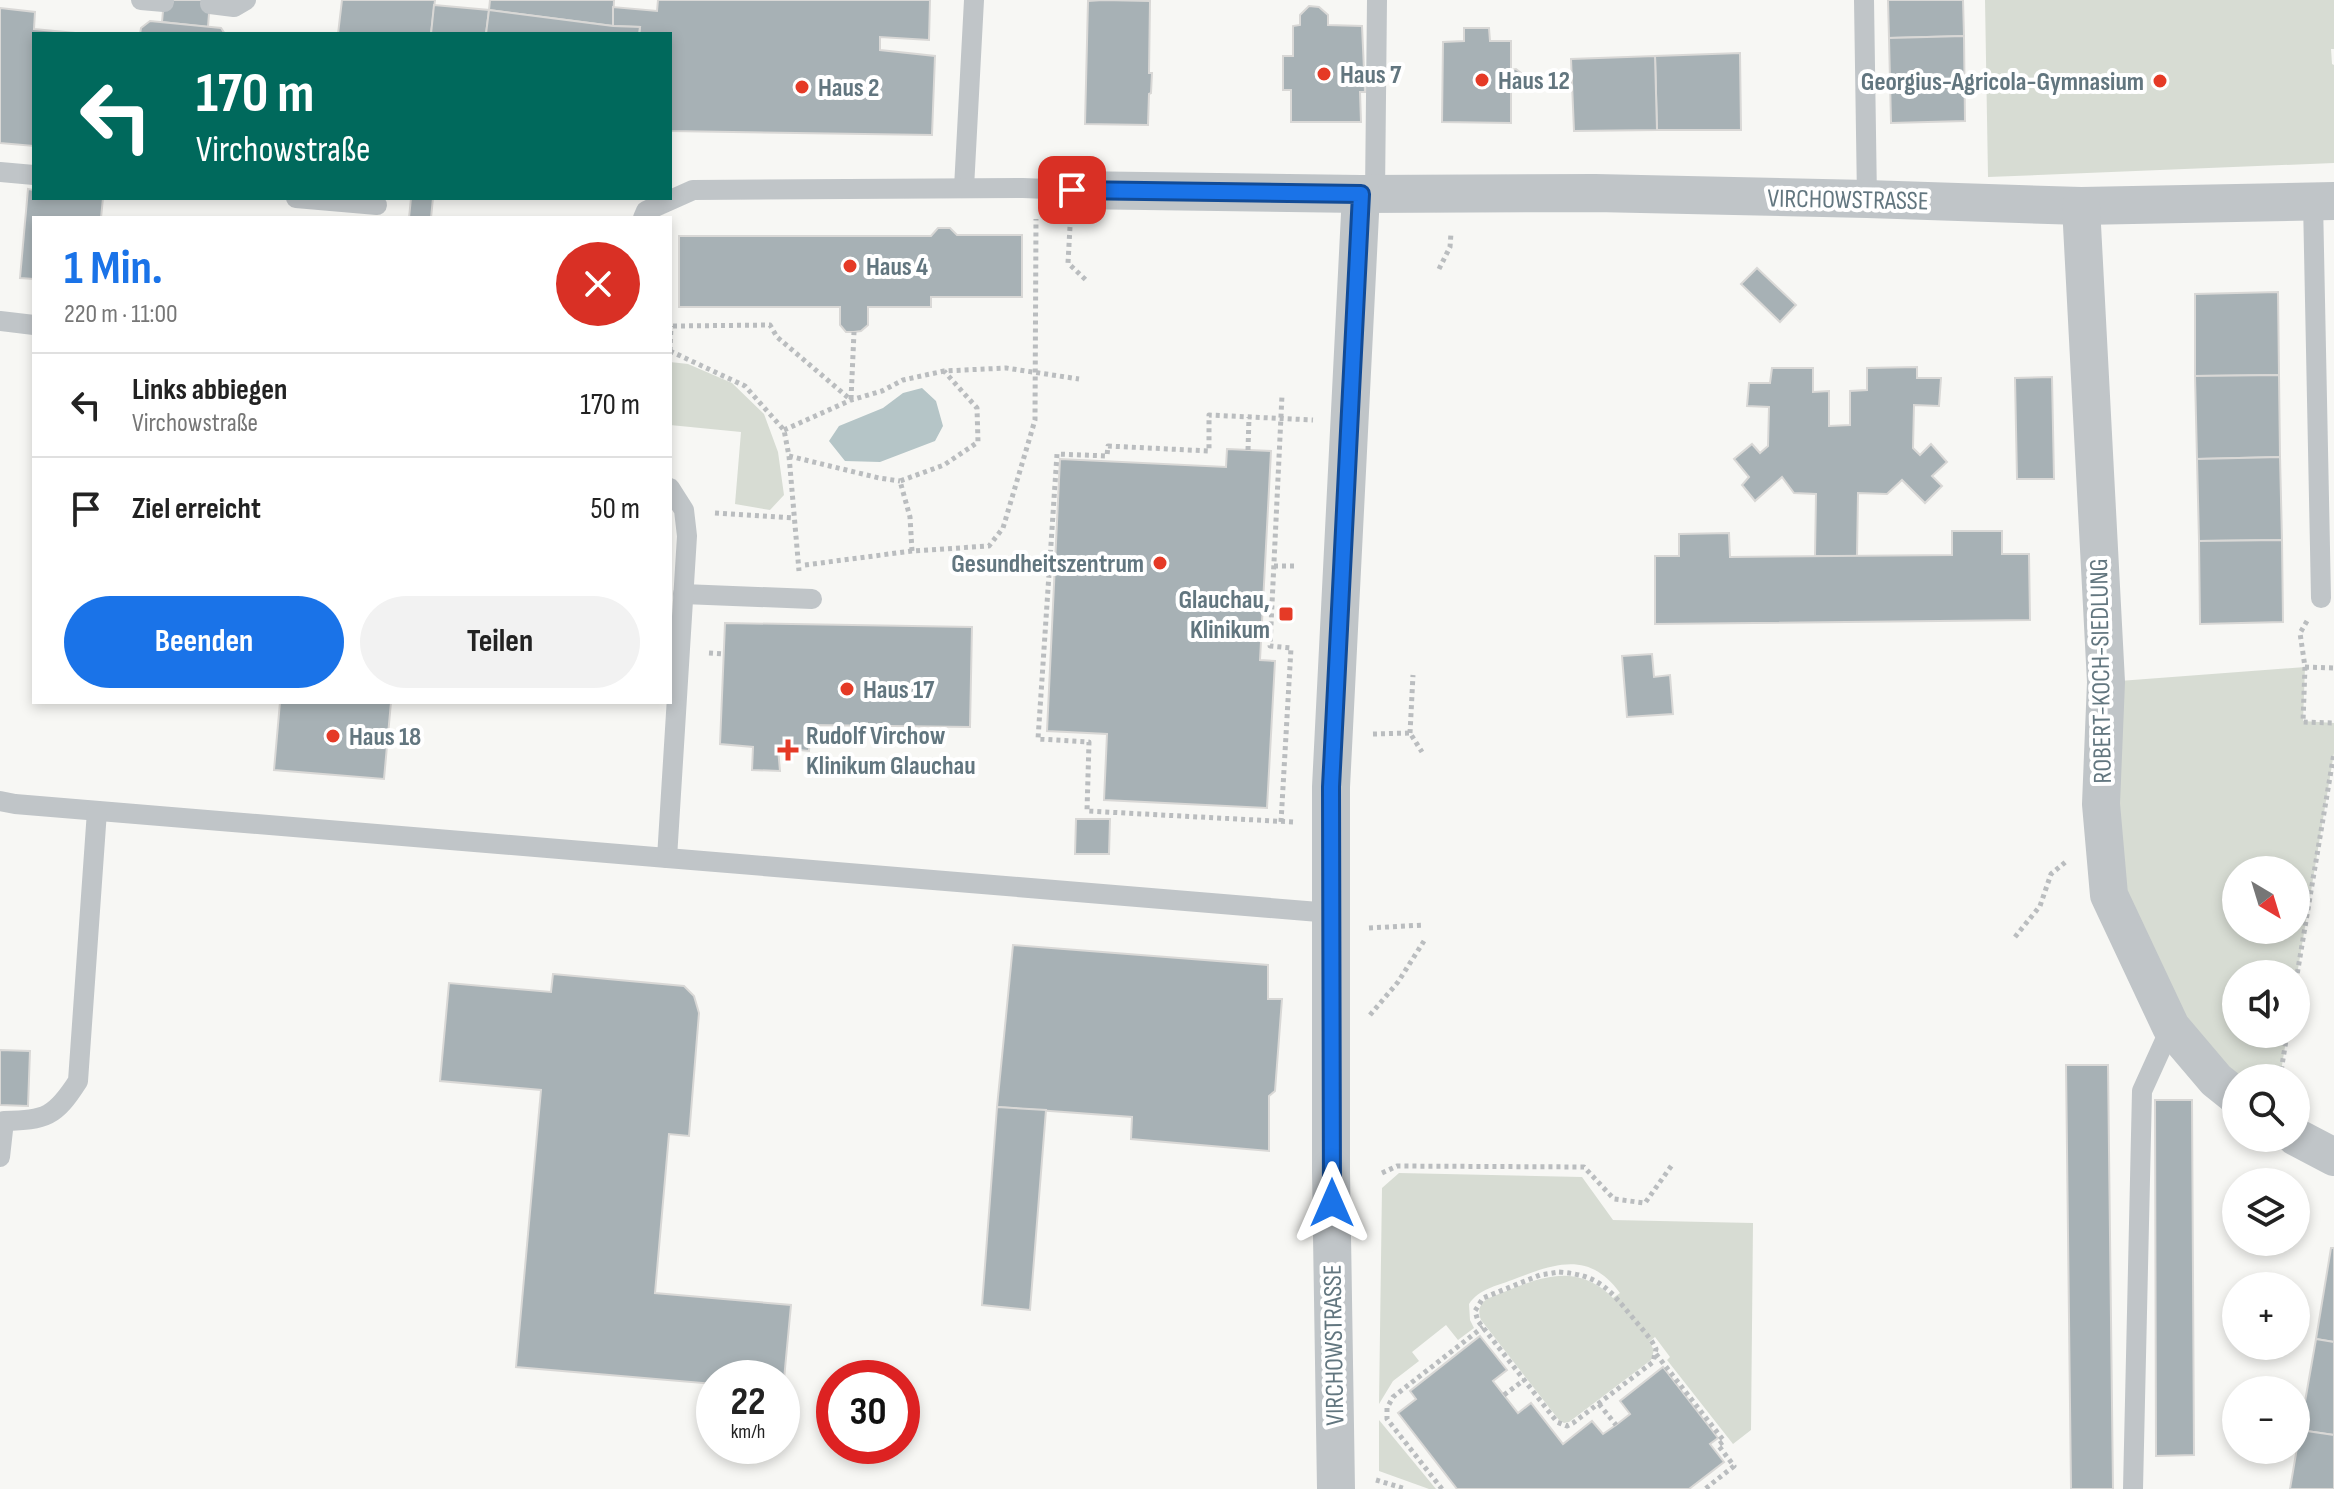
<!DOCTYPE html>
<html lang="de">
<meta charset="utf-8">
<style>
body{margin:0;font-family:"Sofia Sans Condensed",sans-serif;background:#f2f2f2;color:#222;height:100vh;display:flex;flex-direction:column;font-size:30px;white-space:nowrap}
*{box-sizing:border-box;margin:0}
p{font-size:26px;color:#767676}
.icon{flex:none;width:44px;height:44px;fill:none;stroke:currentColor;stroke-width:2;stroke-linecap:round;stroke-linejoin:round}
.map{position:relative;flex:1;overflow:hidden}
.panel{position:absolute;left:32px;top:216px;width:640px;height:488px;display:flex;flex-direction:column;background:#fff;border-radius:0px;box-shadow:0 4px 12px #0003}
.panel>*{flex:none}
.guide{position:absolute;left:32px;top:32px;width:640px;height:168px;border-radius:0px;box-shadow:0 4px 12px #0003;background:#00695c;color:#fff;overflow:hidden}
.needle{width:52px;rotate:142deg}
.tools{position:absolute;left:2222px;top:856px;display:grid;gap:16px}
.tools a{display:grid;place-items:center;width:88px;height:88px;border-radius:50%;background:#fff;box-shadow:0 4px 12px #0003;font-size:40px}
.speed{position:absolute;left:696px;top:1360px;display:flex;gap:16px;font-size:40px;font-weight:700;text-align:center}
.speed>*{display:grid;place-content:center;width:104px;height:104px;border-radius:50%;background:#fff;box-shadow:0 4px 12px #0003;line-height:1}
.speed small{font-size:20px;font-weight:400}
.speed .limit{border:12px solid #d22;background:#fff;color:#111}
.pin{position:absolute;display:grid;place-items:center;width:68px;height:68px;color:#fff;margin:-34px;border-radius:16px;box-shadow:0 4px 12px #0006}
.me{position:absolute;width:88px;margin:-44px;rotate:0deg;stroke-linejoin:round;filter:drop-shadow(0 0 6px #0008)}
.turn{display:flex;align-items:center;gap:28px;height:168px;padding:0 32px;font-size:36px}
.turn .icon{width:104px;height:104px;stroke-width:2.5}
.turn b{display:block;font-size:56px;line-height:68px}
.round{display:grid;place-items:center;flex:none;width:84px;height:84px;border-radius:42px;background:#f2f2f2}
.overview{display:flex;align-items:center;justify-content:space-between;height:136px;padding:0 32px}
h1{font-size:48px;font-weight:700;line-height:60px;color:#1a73e8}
.primary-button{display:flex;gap:16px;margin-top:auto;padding:16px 32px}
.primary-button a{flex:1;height:92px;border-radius:48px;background:#1a73e8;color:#fff;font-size:32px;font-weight:700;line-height:92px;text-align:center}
.primary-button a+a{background:#f2f2f2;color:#222}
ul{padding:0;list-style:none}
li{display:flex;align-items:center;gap:24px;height:104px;padding:0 32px;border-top:2px solid #e0e0e0}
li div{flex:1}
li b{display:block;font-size:30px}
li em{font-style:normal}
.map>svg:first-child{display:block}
.green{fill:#d7dcd3;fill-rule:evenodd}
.water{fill:#b5c5c7}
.building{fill:#a7b1b5;stroke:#d9d8d6;stroke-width:2}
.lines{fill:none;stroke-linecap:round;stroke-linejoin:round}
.path{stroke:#babdbf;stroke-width:5;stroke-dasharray:4 4;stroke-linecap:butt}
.service{stroke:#c0c5c8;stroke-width:20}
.minor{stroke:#c0c5c8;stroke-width:38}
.route-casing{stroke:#114b97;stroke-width:20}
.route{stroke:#1a73e8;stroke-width:14}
.poi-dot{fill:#e53a26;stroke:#fff;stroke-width:3}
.labels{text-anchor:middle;stroke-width:8;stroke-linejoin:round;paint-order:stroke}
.poi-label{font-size:26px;font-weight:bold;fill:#62767f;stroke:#fff;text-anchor:start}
.street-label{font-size:26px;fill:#62767f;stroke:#fff}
</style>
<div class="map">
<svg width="2334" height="1489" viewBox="0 0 2334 1489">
<rect width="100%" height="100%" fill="#f7f7f4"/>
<g class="green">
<path d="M1985,0H2334V49H2331L2332,64L2334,65V163L1988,177Z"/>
<path d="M670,362L688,364L732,383L764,414L778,452L784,495L770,510L735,504L741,432L670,425Z"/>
<path d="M2305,667L2303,721L2334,723V753L2296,981V974H2236V1034H2287L2280,1078H2236V1096L2109,895L2106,682ZM2236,870H2296V930H2236Z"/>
<path d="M1399,1173L1582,1177L1613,1220L1753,1223L1751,1430L1733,1444L1667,1360L1670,1357L1655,1337L1649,1342L1654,1350L1651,1360L1569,1422L1564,1423L1559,1420L1481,1320C1477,1310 1480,1303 1489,1298C1533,1281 1573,1258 1613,1298L1620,1293C1589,1250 1554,1264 1512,1280C1496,1286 1479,1289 1469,1304L1470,1320L1474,1328L1458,1340L1446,1325L1412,1352L1419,1361L1393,1381L1379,1404L1382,1188Z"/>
<path d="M1379,1420L1436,1489H1429L1379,1471Z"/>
</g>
<path class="water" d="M922,388L936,401L943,426L935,441L880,462L845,461L829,441L839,426L883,408L903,393Z"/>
<g class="building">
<path d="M164,0H210L208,27L162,22Z"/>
<path d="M342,0H435L431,34H338Z"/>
<path d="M490,0H614L613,26L489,10Z"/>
<path d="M658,0H930L929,40L880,37V50L935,56L932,135L670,131V34H639L640,27L613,26V7L657,11Z"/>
<path d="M1103,0L1150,1L1149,73H1152L1151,93L1149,94L1148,125L1085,124L1088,1Z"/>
<path d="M1888,0H1963L1964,36L1889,38Z"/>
<path d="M434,5L489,10L486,34H431Z"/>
<path d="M1309,6L1319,7L1328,15V25L1362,26L1365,92H1360L1361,122H1291V90H1283V56H1293V26L1300,25V15Z"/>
<path d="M0,8L35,12L34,29L86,34H34V146L0,143Z"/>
<path d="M489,10L613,26L640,27L639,34H486Z"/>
<path d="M150,21L221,28L225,34H140L141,28Z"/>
<path d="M1464,28H1489L1490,41H1511V70L1516,69L1521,73V86L1515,90H1511V123L1442,122L1443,42L1464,41Z"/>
<path d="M1964,36L1965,121L1891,123L1889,38Z"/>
<path d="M1740,53L1741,130H1657L1655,56Z"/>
<path d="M1655,56L1657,130L1574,131L1571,59Z"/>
<path d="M28,189L34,190V198H103L101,218H34V279L20,278Z"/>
<path d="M411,198H433L431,218H409Z"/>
<path d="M938,228H950L957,235H1022V297H931V307H868V325L861,331L854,332H846L840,325V307H679V236H931Z"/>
<path d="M1757,268L1796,305L1780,322L1741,284Z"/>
<path d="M2278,292L2279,375L2195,376V294Z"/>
<path d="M1917,367V378H1941L1939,406L1914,405L1913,448L1920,455L1931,444L1947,462L1932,476L1942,486L1925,503L1902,480L1887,494L1858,493L1857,556H1815L1816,494L1794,493L1782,477L1755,501L1742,485L1749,477L1734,459L1752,444L1760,453L1768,446L1769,407L1747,406L1749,383H1770L1772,368H1813V392L1829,391V426L1850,425V391L1867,390V368Z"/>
<path d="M2279,375L2280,457L2197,459L2195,376Z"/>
<path d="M2052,377L2054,479H2017L2015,378Z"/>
<path d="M1227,449L1271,451L1260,660L1275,661L1267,808L1104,800L1107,734L1047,731L1060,459L1226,467Z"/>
<path d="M2280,457L2282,540L2199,541L2197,459Z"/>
<path d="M1952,531H2002V554H2029L2030,620L1655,624V556H1679V534L1729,533L1730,557L1952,555Z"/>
<path d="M2282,540L2283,622L2200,624L2199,541Z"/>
<path d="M725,623L972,627L970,727L811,725L809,751L778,748L780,771L752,770L753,747L720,744Z"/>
<path d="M1652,654L1654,677L1670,675L1673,714L1627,717L1622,656Z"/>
<path d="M280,702H391L384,779L274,770Z"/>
<path d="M1076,819H1110L1109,854H1075Z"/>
<path d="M1013,945L1268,965V999H1282L1275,1091L1269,1096V1151L1131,1139L1132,1117L997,1107Z"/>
<path d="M553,974L684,986L694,996L699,1013L689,1136L669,1134L655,1293L791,1305L783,1390L782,1378H714V1384L516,1367L541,1090L440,1081L449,983L551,992Z"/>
<path d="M0,1050L30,1051L28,1106L0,1105Z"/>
<path d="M2066,1065H2108L2113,1489H2071Z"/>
<path d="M2155,1100H2192L2194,1455L2156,1456Z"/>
<path d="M997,1107L1046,1110L1030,1310L982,1305Z"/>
<path d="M2331,1248H2334V1342L2316,1339Z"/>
<path d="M1480,1336L1507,1370L1493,1381L1518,1413L1531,1403L1563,1444L1592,1421L1603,1434L1616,1425L1630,1414L1620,1401L1663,1367L1718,1438L1710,1444L1724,1462L1689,1489H1457L1398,1413L1416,1399L1410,1391Z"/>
<path d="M2316,1339L2334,1342V1435L2300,1430Z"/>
<path d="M2300,1430L2334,1435V1489H2290Z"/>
</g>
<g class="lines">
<g class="path">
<path d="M1070,227L1068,263L1087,281"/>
<path d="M1439,269L1450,247L1451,233"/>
<path d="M673,326L770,325L777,337L851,400"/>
<path d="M670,351L745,386L784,430L789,456L799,571"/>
<path d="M670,351L671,326"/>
<path d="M851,399L854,332"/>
<path d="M784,430L851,400L882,391L903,380L944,371L1006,368L1079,379"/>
<path d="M1248,450L1249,417"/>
<path d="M789,456L879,478L900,481"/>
<path d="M715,513L794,518"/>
<path d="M912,551L910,517L900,481L944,465L978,442L977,408L944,371"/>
<path d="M805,565L912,551L989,546L1003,528L1035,420L1036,219"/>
<path d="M1274,566H1295"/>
<path d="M2307,621L2300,633L2305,667L2303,722L2334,723"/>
<path d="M709,653L724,654"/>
<path d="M2305,667L2334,668"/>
<path d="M1410,733L1413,675"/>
<path d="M1373,734L1410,733L1422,752"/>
<path d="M1281,822L1291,648L1270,646L1282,395"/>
<path d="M1293,822L1087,811L1089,742L1038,739L1057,454L1107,456L1108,446L1209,451V415L1313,420"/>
<path d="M1369,928L1424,925"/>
<path d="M2015,937L2040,906L2051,874L2068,860"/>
<path d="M2296,981L2334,753"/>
<path d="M1370,1015L1398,982L1424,941"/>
<path d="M2280,1078L2287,1034"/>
<path d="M1382,1173L1397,1166L1584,1167L1614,1199L1645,1203L1672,1165"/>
<path d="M1559,1272C1599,1275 1609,1289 1633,1318C1641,1328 1651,1338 1656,1349L1653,1362L1573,1423L1567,1426L1557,1422L1478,1321L1475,1311L1483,1298L1540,1275Z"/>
<path d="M1656,1354L1724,1441L1718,1445L1734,1466L1705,1489"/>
<path d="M1504,1395L1524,1380"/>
<path d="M1599,1404L1616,1425"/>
<path d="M1376,1480L1406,1489"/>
<path d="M1442,1489L1387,1419V1408L1393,1397L1483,1327"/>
</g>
<g class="service">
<path d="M141,0L164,2"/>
<path d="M1864,0L1867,199"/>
<path d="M210,4L234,7L246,0"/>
<path d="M0,172L34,175"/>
<path d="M964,188L974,0"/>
<path d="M1375,194L1377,0"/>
<path d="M296,198L377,205"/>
<path d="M2313,201L2321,598"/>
<path d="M643,218L646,211L693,190L1023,188L1072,190"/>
<path d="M0,321L34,325"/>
<path d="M683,594L812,599"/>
<path d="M0,801L15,804L667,858L687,536L684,510L670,488"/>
<path d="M667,858L1331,913"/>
<path d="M0,1157L4,1121C46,1120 55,1117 78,1081L97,811"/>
<path d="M2133,1489L2142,1091L2171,1027"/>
</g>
<g class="minor">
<path d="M1072,190L1361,194L1595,193L1867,199L2081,206L2334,201"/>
<path d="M2081,206L2106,682L2101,804L2109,895L2171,1027L2216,1080L2236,1096"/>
<path d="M2296,1137L2334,1157"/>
<path d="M1336,1489L1331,1172V787L1361,194"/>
</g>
</g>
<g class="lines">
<g class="route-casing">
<path id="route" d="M1072,190L1361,194L1331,787L1332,1203"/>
</g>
<use href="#route" class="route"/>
</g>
<g class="poi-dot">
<circle cx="1324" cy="74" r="8"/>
<circle cx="1482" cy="80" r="8"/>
<circle cx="2160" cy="81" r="8"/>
<circle cx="802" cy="87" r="8"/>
<circle cx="850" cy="266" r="8"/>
<circle cx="1160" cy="563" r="8"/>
<rect x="1278" y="606" width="16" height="16" rx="4"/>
<circle cx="847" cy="689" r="8"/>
<circle cx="333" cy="736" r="8"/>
<path d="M784 738h8v8h8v8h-8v8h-8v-8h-8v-8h8z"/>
</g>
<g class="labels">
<g class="poi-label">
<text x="1340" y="83">Haus 7</text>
<text x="1498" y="89">Haus 12</text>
<text x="2144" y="90" text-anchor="end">Georgius-Agricola-Gymnasium</text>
<text x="818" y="96">Haus 2</text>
<text x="866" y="275">Haus 4</text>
<text x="1144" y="572" text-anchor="end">Gesundheitszentrum</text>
<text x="1270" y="608" text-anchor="end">Glauchau,<tspan x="1270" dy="30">Klinikum</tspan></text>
<text x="863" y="698">Haus 17</text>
<text x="806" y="744">Rudolf Virchow<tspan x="806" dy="30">Klinikum Glauchau</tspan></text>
<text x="349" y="745">Haus 18</text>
</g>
<g class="street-label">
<text transform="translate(1848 199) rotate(1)" y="9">VIRCHOWSTRASSE</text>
<text transform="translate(2100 671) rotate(-91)" y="9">ROBERT-KOCH-SIEDLUNG</text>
<text transform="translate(1333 1345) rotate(-91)" y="9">VIRCHOWSTRASSE</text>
</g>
</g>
</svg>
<div class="tools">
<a><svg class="needle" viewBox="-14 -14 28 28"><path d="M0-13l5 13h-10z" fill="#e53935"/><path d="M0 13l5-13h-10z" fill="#767676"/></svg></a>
<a><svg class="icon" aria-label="sound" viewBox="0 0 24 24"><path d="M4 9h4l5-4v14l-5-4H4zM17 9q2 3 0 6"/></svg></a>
<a><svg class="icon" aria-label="search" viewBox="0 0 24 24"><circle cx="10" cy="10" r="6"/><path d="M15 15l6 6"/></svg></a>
<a><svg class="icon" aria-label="layers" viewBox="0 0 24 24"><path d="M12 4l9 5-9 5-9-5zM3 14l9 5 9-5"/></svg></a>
<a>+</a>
<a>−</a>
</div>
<div class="speed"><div>22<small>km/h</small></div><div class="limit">30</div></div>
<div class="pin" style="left:1072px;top:190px;background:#d93025"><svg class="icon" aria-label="arrive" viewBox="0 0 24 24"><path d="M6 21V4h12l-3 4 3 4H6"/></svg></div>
<svg class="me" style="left:1332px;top:1203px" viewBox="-20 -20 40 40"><path d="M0-17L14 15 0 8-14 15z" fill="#1a73e8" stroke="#fff" stroke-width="4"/></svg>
<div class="guide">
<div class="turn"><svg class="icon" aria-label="left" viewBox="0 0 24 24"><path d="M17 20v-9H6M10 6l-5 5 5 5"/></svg><div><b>170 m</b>Virchowstraße</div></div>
</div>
<section class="panel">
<div class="overview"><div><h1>1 Min.</h1><p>220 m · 11:00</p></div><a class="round" style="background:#d93025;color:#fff"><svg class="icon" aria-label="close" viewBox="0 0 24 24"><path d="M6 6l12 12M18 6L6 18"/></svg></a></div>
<ul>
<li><svg class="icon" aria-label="left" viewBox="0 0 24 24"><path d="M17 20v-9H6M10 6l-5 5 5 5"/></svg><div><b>Links abbiegen</b><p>Virchowstraße</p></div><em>170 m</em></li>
<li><svg class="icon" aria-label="arrive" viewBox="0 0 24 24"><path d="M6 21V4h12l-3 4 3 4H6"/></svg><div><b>Ziel erreicht</b></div><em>50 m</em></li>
</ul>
<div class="primary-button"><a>Beenden</a><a>Teilen</a></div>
</section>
</div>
